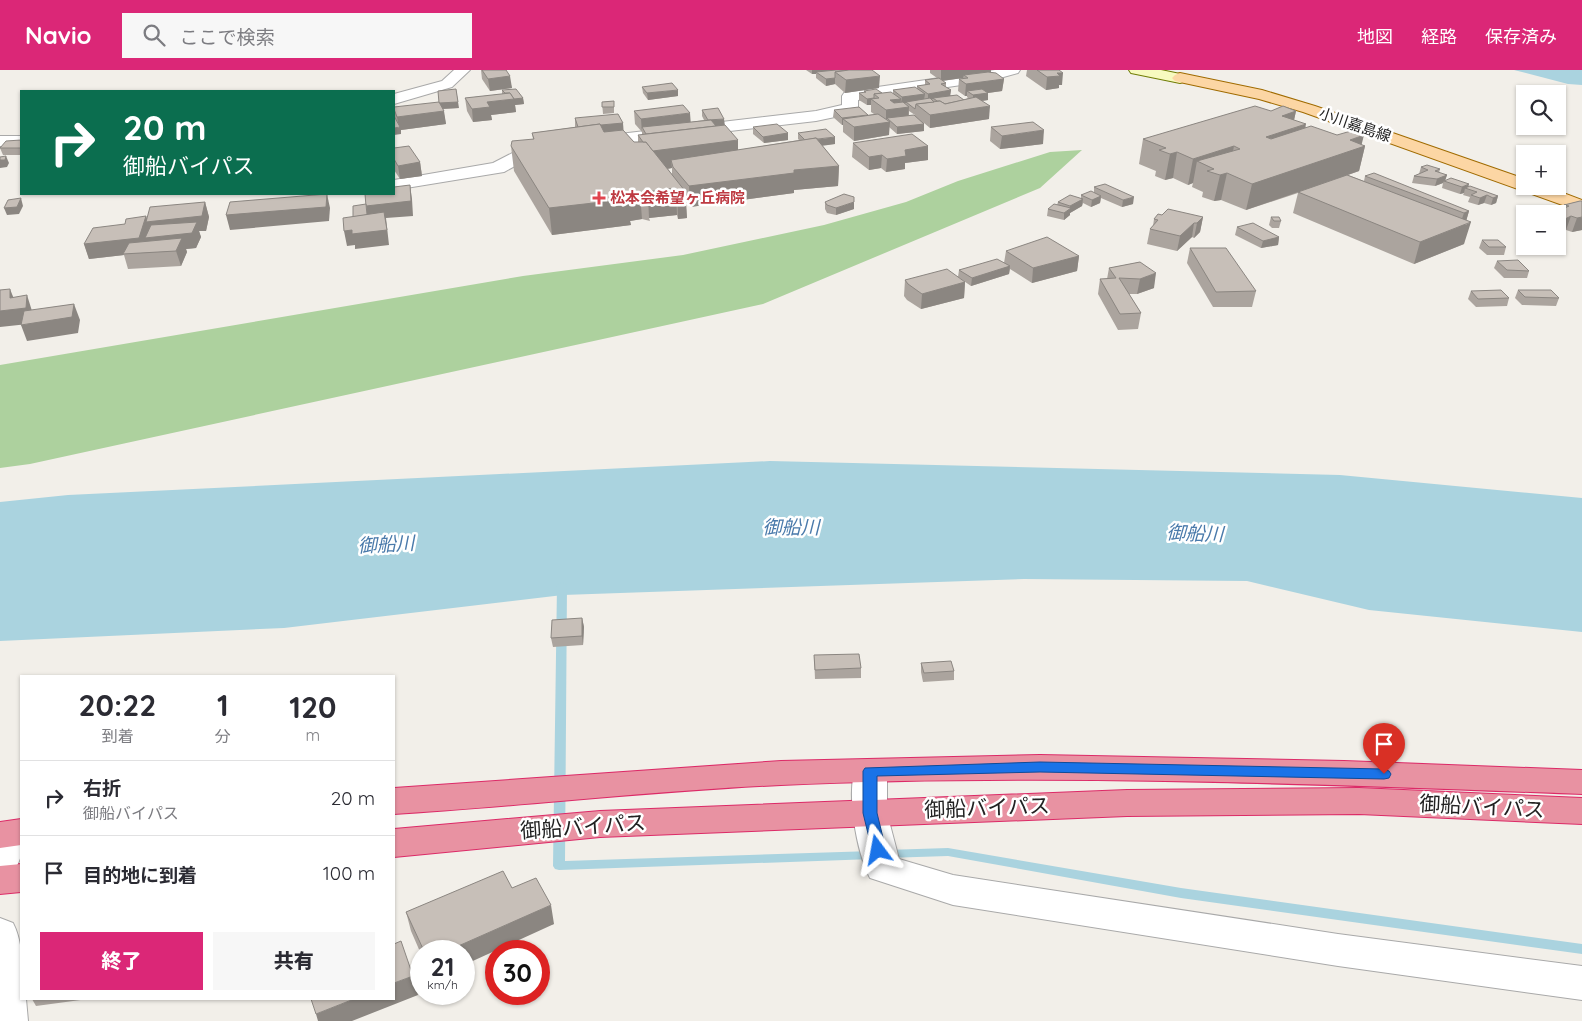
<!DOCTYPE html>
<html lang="ja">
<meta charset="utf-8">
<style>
body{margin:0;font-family:Quicksand,"Noto Sans JP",sans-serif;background:#f7f7f7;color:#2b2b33;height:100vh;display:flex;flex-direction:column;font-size:19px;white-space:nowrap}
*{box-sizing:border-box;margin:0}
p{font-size:16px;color:#7c7c81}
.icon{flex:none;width:28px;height:28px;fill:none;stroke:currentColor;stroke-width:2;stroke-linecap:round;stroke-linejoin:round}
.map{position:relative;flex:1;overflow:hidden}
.side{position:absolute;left:20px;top:605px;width:375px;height:325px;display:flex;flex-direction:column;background:#fff;border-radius:0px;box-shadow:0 1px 4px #0004}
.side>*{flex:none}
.hud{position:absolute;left:20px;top:20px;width:375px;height:105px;border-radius:0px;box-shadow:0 1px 4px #0004;background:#0b6e4f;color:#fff;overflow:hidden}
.controls{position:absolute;left:1516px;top:15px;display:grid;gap:10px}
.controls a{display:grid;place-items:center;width:50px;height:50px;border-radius:0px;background:#fff;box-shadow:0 1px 4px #0004;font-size:25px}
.speed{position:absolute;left:410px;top:870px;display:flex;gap:10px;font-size:25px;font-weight:700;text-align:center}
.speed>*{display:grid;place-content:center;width:65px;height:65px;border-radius:50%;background:#fff;box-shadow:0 1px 4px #0004;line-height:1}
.speed small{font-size:12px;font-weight:400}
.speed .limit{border:8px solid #d22;background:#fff;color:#111}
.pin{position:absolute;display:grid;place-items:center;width:42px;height:42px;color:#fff;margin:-51px -21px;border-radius:50% 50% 50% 0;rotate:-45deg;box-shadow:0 0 5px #0007}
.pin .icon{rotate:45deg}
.me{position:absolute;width:55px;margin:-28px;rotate:347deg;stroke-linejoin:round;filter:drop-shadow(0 0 4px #0008)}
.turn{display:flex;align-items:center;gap:18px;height:105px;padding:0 20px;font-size:22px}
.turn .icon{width:65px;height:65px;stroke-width:2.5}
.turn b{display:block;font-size:35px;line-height:42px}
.eta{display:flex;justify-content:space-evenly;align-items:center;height:85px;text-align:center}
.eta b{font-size:30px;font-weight:800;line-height:35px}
.action{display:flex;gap:10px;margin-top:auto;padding:10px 20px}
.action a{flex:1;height:58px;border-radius:0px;background:#db2777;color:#fff;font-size:20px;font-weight:800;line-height:58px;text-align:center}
.action a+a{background:#f7f7f7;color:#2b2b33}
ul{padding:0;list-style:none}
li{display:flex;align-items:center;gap:15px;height:75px;padding:0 20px;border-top:1px solid #e1e1e2}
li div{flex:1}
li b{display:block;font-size:19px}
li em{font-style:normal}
header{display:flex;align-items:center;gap:30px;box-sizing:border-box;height:70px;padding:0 25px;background:#db2777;color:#fff}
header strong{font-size:24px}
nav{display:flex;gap:28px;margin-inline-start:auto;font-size:18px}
.search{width:350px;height:45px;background:#f7f7f7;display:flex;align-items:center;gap:12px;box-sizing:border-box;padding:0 18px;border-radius:0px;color:#7c7c81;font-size:19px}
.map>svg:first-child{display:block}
.forest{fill:#add19e}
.water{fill:#aad3df}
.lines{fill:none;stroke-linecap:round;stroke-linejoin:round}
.stream{fill:#aad3df;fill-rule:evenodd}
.street-casing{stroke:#a9a9a9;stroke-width:2}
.secondary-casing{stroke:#707d05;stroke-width:2}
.primary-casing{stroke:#a06b00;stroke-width:2}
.highway-casing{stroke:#dc2a67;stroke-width:2}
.street{fill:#fff;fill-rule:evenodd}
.secondary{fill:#f7fabf;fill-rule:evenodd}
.primary{fill:#fcd6a4;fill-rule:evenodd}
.highway{fill:#e892a2;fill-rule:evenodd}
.wall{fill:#aba49e;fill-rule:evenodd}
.shaded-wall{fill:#8b8681}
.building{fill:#c7bfb8;stroke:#8b8681}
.route{fill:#1a73e8;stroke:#114b97}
.health-dot{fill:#e0444e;stroke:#fff;stroke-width:2}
.labels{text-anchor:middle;stroke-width:5;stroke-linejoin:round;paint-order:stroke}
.far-street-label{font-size:15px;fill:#222;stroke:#fff}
.far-health-label{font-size:15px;font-weight:bold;fill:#be3a42;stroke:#fff;text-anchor:start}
.water-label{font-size:19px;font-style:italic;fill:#4a7aab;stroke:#fff}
.near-street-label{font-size:21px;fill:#222;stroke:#fff}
</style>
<header>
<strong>Navio</strong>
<div class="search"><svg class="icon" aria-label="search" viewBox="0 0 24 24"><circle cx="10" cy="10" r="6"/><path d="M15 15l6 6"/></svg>ここで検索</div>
<nav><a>地図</a><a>経路</a><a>保存済み</a></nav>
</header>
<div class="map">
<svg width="1582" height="951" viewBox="0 0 1582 951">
<rect width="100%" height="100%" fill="#f2efe9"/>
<path class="forest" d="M1082,80L1040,118L763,234L30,394L0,398V295L523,206L683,185L824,155L906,132L958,111L1050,82Z"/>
<g class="water">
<path d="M1514,0H1582V15L1568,14Z"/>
<path d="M770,391L1340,405L1582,428V562L1369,540L1247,511L1024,509L563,525L284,558L0,571V432L68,425Z"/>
</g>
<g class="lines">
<g class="stream">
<path d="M562,512L567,515L565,791L873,781L877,782L879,785L877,788L873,789L559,800L555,799L553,796L557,515Z"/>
<path d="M948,778L1181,818L1582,874V884L1181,828L948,786L886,788L882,787L880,784L882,781L886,780Z"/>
</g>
<g class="street-casing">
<g id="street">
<path d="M454,0H470L452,17L394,34V24L442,11Z"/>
<path d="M995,0H1020L1018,3L989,11L858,30V37L849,44L816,51L594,77L588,76L586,72L588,68L594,67L816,41L842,35V26L844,23L850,21Z"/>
<rect x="0" y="66" width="21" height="10"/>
<path d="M546,72L552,73L555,77L552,81L537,84L504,102L394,120V110L493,93L526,76Z"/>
<path d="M870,689L882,692L887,701V743L899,789L953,805L1338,864L1582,896V930L1338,896L953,835L870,808C857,783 844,718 858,692Z"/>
<path d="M11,751L21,754V786L13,806L0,810V754Z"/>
<path d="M0,848L13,853C25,876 21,904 21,929H26L28,951H0Z"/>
</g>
</g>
<g class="secondary-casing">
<path id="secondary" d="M1129,0H1161L1185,5L1188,8L1185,11L1180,13L1136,4L1131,3Z"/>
</g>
<g class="primary-casing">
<path id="primary" d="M1180,3L1262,20L1315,36L1525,109V116H1545L1582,130V142L1303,42L1259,29L1175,11L1172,8L1175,5Z"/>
</g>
<g class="highway-casing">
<g id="highway">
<path d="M1040,685L1344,691L1582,700V724C1315,714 1048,703 781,715C652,721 523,736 394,744V718L781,691Z"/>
<path d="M1359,718L1582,728V754L1359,744L1127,746L600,767L394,787V759L600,741L1127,720Z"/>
<path d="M21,749V775L0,778V752Z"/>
<path d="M21,794V822L0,824V796Z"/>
</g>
</g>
<use href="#street" class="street"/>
<use href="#secondary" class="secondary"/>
<use href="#primary" class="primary"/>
<use href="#highway" class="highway"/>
</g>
<g class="wall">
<path d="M481,0H506L512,18L490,21L482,9Z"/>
<path d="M806,0H872L879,18L845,23L835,14L826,16L816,8V4H812Z"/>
<path d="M930,0H991V2L1004,9L1002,21L988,23V30L982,31L989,49L930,58L924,53V61L897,64L889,57V65L854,71L843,62V55H842L833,47L834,40L868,45L874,44L871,42V35H867L859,30V23H864V21L882,23H893V20L917,18V16L925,15V10L937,8L930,3ZM963,8L959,9L958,21L965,26H967V27L968,28L964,30L950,25L951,20L946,17V13L942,11ZM909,41L915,45L909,46Z"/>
<path d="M1027,0H1059L1062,15H1059V18L1046,20L1026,6Z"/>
<path d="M642,17L678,26L648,30L643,23Z"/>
<path d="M502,20L523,28L524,34L515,35L516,42L491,45L492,50L473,52L467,41L465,28L502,24Z"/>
<path d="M614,31V43L603,44L602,32Z"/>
<path d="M394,37L459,38L443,39L446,54L401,60V64L394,46Z"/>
<path d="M702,40L725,55L738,80L799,70L798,69V63L835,74L822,75L839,96L838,116L794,120V123L690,137L686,132L687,148L678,149L677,145L649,148L650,151L642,149L630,151L631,155L552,165L514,101L511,76L533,69L532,63L575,57V48L623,53V60L634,72H638V65H642V62L635,54L634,41L691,52L704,50L702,46ZM672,98V104L668,99Z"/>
<path d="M1271,41H1296L1294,50L1306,57L1365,76L1359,101L1348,105L1364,111L1365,106L1469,141L1466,151L1464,174L1414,194L1293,143L1298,123L1246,140L1221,130L1214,131L1202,127L1203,122L1192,117L1193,113L1188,115L1173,108L1165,110L1155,106L1156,101L1139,94L1143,69Z"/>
<path d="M753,57L788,63V70L764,73L753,64Z"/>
<path d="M991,57L1043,74L1000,79L990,71Z"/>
<path d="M21,70V85H3L0,78Z"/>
<path d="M853,73L928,76V90L905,93V99L886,102L881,98L869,100L852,87Z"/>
<path d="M394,78L420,92L422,106L400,109L394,100Z"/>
<path d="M1421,97L1440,99L1439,103L1447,105L1445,110L1498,126L1496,133L1491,135L1484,133L1478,135L1468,132L1470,127L1463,125L1464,123L1460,124L1442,118L1443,113L1435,116L1412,113L1414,106L1419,104Z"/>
<path d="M1094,117L1133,134L1122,137L1101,128L1100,133L1091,137L1083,133L1082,136L1070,143V145L1064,150L1047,146L1048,139L1057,135L1058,132L1081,128V125L1094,123Z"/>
<path d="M1580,131L1582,160L1572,162L1566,160L1560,164L1558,163V144L1563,139L1564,135Z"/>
<path d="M205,132L209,147L206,161H199L201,167L196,178L186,179L187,182L181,196L128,199L124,185L89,189L84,174L125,154L146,146L147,149Z"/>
<path d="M825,132L854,139L836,145L827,143L825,139Z"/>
<path d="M1203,147L1200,162L1194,168L1192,167L1177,181L1147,174L1150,159L1153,156L1154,149Z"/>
<path d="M1271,147L1281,151L1279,158H1272L1269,155Z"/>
<path d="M1237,157L1279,167L1278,175L1261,178L1235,165Z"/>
<path d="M1482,170L1506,177L1504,185H1487L1479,178Z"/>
<path d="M1190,178L1256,221L1252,237H1213L1187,193Z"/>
<path d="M1006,181L1079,186L1077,201L1032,213L1010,199L1009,204L971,216L958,207L959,200L1004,193Z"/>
<path d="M1497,191L1529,201L1527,208H1504L1494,198Z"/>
<path d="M1140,192L1154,218L1137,224H1129L1141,243L1138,259L1118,260L1098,224L1100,209H1107L1109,198Z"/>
<path d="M905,210L965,212L964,228L921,239L907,230L904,226Z"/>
<path d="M1518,220L1559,228L1556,236L1522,235L1515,228Z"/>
<path d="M1471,221L1509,228L1507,236L1476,237L1468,229Z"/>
<path d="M582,548L584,557L583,575L553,577L551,568Z"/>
<path d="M814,585L861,598V608L815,609Z"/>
<path d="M921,593L954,601V610L923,612L921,602Z"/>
<path d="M512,818L554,854L464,881H421V884L411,861L406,842Z"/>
<path d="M32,929H88L36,936Z"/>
</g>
<g class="shaded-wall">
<path d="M812,0H840L816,2V4H812Z"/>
<path d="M941,0H991V4L964,5L963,8L941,11Z"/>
<path d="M1057,3H1063L1062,15H1059V18L1046,20L1047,7Z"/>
<path d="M510,6L512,18L490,21L488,9Z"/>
<path d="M880,6L879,18L845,23L846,10Z"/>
<path d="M835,8V14L826,16V9Z"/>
<path d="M1004,9L1002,21L973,25L967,21V26H965L966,14Z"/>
<path d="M456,19L459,38L440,39L439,33Z"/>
<path d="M678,20V26L648,30L647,23Z"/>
<path d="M951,20L950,27L933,28V29L928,30V24Z"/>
<path d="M988,23V30L973,32V25Z"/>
<path d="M925,24L924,30L906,32V33H901L902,27Z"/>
<path d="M523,28L524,34L515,35L516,42L491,45L492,50L473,52L472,39L487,32Z"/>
<path d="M874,28L871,29V35H867V29Z"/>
<path d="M901,29L900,38L909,37L908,50L887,48V52H890L889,65L854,71V57L886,52V40L890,30Z"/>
<path d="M990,36L989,49L930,58V45Z"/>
<path d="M444,41L446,54L401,60V64L394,65V58H399L397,47Z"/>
<path d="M1296,41L1292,59L1306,54L1301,79L1266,67L1282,46Z"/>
<path d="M690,43L691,56L642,57V63L641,49Z"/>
<path d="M868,45L843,49V55H842V48Z"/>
<path d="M724,49L725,56L708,57V50Z"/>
<path d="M623,53L624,66L578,57Z"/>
<path d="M924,54V61L897,64V57Z"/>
<path d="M1044,60L1043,74L1000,79L1002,66Z"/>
<path d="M788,63V70L764,73L763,67Z"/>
<path d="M1364,65L1361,77L1365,76L1359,101L1246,140L1252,114L1350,70Z"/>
<path d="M835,67V74L807,78V71Z"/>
<path d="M738,70V90H671L672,98L651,101L649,81Z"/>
<path d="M928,76V90L905,93V99L886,102L887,89L905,80Z"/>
<path d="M1234,76L1229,102L1214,99L1197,91L1193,113L1188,115L1193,89Z"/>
<path d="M1177,82L1173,108L1165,110L1170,84Z"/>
<path d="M882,85L881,98L869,100V87Z"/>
<path d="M6,86L9,93L7,97L0,98V90Z"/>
<path d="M420,92L422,106L400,109L398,96Z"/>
<path d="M839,96L838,116L794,120V123L690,137L689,116L794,100Z"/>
<path d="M1227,103L1221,130L1214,131L1220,105Z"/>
<path d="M1447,105L1445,111H1444L1443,113L1435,116L1437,109Z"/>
<path d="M1469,114L1468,119L1465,118L1464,123L1460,124L1462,117Z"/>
<path d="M410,115L412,129L413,146L386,148L389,175L355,179V175L347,176L344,161L368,154L366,136Z"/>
<path d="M676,118L677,145L649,148L648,125L646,122Z"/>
<path d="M685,121L687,148L678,149L677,122Z"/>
<path d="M640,123L642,149L630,151L631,155L552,165L549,138L627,124Z"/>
<path d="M327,124L330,138L329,151L230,160L226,145Z"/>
<path d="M1487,125L1484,133L1478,135L1480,128Z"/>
<path d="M1101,126L1100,133L1091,137L1092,130Z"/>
<path d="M1498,126L1496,133L1491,135L1493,128Z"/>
<path d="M1134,127L1133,134L1122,137L1123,130Z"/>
<path d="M21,128L23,136L19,144L7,145L4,138Z"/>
<path d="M1083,129L1082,136L1070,143V145L1064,150V143L1070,139V136Z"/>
<path d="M205,132L209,147L206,161H199L201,167L196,178L186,179L187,182L181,196L176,181L123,184L124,185L89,189L84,174L146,146L148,152Z"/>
<path d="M854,132V139L836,145V138Z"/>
<path d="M1469,141L1465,155L1471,152L1464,174L1414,194L1420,172L1459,157L1464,143Z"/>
<path d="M1571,146L1566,160L1560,164L1565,149Z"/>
<path d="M1203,147L1200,162L1194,168L1197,153Z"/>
<path d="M1582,147V160L1572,162L1577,148Z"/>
<path d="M1194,153L1192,167L1177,181L1180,166Z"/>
<path d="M1279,167L1278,175L1261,178L1263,171Z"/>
<path d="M1079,186L1077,201L1032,213L1033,198Z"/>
<path d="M1010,196L1009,204L971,216L972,208Z"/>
<path d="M1156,203L1154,218L1137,224L1140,209Z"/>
<path d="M965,212L964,228L921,239L922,224Z"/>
<path d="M10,219L16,234L27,225L32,241L74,234L80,250L78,263L27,271L21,255L28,254L0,257V241L10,228Z"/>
<path d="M582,548L584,557L583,575L582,566Z"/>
<path d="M551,835L554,854L464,895V881H447Z"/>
<path d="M413,906L418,925L352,951H318L316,944L354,929H394V913Z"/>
</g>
<g class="building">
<path d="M482,0H506L510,6L488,9Z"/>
<path d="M836,0H848L835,2V8L826,9L816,2Z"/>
<path d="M849,0H872L880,6L846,10L835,2Z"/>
<path d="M1037,0H1059L1063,3H1057L1060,6L1047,7Z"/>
<path d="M988,2L996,3L1004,9L966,14L959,9L968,8L964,5Z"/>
<path d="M939,8L946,13L941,14L951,20L928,24L917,16L930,14L925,10Z"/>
<path d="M672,13L678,20L647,23L642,17Z"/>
<path d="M915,17L925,24L902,27L893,20Z"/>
<path d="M456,19L458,32L439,33L438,21Z"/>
<path d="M516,19L523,28L514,29L510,23H505L502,20Z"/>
<path d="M876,19L882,23L874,24V28L867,29L859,23L866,22L864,21Z"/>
<path d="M982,19L988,23L973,25L967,21Z"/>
<path d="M891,22L901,29L890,30L894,33L903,32L909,37L886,40L871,29L879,28L874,24Z"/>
<path d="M510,23L514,29L487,32L490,37L472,39L465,28Z"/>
<path d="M957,25L964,30L945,34L940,31H937L933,28Z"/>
<path d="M976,27L990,36L930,45L916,34L940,31L945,34Z"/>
<path d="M930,28L934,32L916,34L915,39L906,32Z"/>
<path d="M614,31V37H602V32Z"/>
<path d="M439,32L444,41L397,47L394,39V37Z"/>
<path d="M683,35L690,43L641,49L634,41Z"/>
<path d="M1255,36L1271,41L1283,36L1296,41L1282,46L1306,54L1266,67L1271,69L1311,56L1337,65L1351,61L1364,65L1350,70L1365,76L1252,114L1227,103L1220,105L1207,101L1214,99L1197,91L1240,79L1234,76L1193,89L1177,82L1170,84L1159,80L1166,78L1143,69Z"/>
<path d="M859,37L868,45L842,48L834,40Z"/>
<path d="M718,38L724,49L708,50L702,40Z"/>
<path d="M618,44L623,53L601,55L600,54L578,57L575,48Z"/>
<path d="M878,44L890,52L854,57L843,49Z"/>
<path d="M914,45L924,54L897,57L887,48Z"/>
<path d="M394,46L400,57L394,58Z"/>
<path d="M711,50L716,56L646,64L642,57Z"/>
<path d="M1033,52L1044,60L1002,66L991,57Z"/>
<path d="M600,54L604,62L623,60L634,72H646L685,121L677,122L676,118L646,122L648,125L640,123L627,124L629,129L549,138L511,76L512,71L534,69L532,63Z"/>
<path d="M777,54L788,63L763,67L753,57Z"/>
<path d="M725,55L738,70L653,81L646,72H643L638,65Z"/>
<path d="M826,59L835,67L818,69L816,68L805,70L798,63Z"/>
<path d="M912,64L928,76L905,80L906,86L887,89L882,85L869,87L853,73Z"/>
<path d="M816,68L839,96L794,100V103L689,116L673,97L671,90Z"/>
<path d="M21,70V78H0L6,71Z"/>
<path d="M409,76L420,92L398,96L394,89V78Z"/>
<path d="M6,86L5,90H0V87Z"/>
<path d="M1427,95L1440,99L1435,101L1447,105L1437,109L1414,106L1428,100L1421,97Z"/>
<path d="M1374,103L1469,141L1464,143L1365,106Z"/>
<path d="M1347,105L1471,152L1420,172L1298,122Z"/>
<path d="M1451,108L1469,114L1462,117L1444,111Z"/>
<path d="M1105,114L1134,127L1123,130L1094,117Z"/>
<path d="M410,115L411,131L366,136L365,124H394V117Z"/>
<path d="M1470,116L1498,126L1493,128L1487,125L1480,128L1471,125L1477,122L1465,118Z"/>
<path d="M1091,121L1101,126L1092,130L1081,125Z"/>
<path d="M327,124L326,137L226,145L230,132Z"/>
<path d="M844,124L854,127V132L836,138L827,135L825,132Z"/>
<path d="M1070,125L1083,129L1070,136L1058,132Z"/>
<path d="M21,128L17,137L4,138L8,130Z"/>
<path d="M1580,131H1582V147L1577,148L1571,146L1565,149L1558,146V144H1551L1569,136L1564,135Z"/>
<path d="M205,132L202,146L146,152L150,137Z"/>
<path d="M366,134L367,145L353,147V136Z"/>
<path d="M1054,134L1071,138L1064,143L1048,139Z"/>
<path d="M1168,139L1203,147L1197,153H1194L1180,166L1150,159L1158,150L1154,149L1158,144L1162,145Z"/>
<path d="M384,142L387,160L352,164V160L344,161L343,148Z"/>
<path d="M146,146L139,168L84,174L93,158L125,154L126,149Z"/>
<path d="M1271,147H1279L1281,151H1274Z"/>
<path d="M197,152L192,163L145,168L151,155Z"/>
<path d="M1253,153L1279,167L1263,171L1237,157Z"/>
<path d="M1047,167L1079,186L1033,198L1006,181Z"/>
<path d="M182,168L176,181L123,184L129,173Z"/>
<path d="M1482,170H1498L1506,177H1489Z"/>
<path d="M1190,178H1226L1256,221L1216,222Z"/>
<path d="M997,189L1010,196L972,208L959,200Z"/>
<path d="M1518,190L1529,201L1507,200L1497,191Z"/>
<path d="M1140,192L1156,203L1140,209L1119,208L1141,243L1120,244L1100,209L1116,208L1109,198Z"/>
<path d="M947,199L965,212L922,224L908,214L905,210Z"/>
<path d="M10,219V228L27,225L26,238L0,241V220Z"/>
<path d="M1501,220L1509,228L1478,229L1471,221Z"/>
<path d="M1518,220H1551L1559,228L1525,227Z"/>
<path d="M74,234L72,247L21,255L24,241Z"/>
<path d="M582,548V566L551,568L552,550Z"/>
<path d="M859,584L861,598L815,600L814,585Z"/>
<path d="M951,591L954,601L924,603L921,593Z"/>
<path d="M503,801L512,818L536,808L551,835L447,881H424L406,842Z"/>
<path d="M401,871L413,906L394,913V874Z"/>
<path d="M311,929H354L316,944Z"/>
</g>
<path class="route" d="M1040,692L1384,699L1389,701L1391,704L1389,708L1384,709L1040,702L877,706V743L886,780L884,784L878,786L873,784L863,743V701L865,698Z"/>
<path class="health-dot" d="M596.5 120.5h5v5h5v5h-5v5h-5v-5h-5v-5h5z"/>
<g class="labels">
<g class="far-street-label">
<text transform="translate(1355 55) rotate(19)" y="5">小川嘉島線</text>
</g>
<g class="far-health-label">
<text x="610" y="133">松本会希望ヶ丘病院</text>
</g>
<g class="water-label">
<text x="791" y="464">御船川</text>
<text transform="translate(1195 463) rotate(2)" y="7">御船川</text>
<text transform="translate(386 474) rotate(-3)" y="7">御船川</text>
</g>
<g class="near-street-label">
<text transform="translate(1482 737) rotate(3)" y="7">御船バイパス</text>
<text transform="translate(987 738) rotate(-2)" y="7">御船バイパス</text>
<text transform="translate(583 757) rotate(-4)" y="7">御船バイパス</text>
</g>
</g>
</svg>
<div class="controls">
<a><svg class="icon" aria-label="search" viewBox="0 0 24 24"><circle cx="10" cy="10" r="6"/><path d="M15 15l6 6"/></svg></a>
<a>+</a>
<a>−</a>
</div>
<div class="speed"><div>21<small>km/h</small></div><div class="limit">30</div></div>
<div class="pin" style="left:1384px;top:704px;background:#d93025"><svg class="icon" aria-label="arrive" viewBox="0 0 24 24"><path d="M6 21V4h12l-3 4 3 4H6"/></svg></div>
<svg class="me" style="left:878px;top:780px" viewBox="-20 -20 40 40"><path d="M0-17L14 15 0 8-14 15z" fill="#1a73e8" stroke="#fff" stroke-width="4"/></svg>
<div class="hud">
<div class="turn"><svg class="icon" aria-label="right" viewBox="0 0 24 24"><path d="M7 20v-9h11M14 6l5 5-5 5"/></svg><div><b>20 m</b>御船バイパス</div></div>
</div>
<section class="side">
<div class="eta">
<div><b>20:22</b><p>到着</p></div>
<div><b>1</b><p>分</p></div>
<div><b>120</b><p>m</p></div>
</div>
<ul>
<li><svg class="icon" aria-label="right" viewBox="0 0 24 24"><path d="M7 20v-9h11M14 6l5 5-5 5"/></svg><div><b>右折</b><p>御船バイパス</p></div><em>20 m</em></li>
<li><svg class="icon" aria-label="arrive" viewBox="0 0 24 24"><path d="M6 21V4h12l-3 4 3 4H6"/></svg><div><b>目的地に到着</b></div><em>100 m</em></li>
</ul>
<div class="action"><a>終了</a><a>共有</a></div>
</section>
</div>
